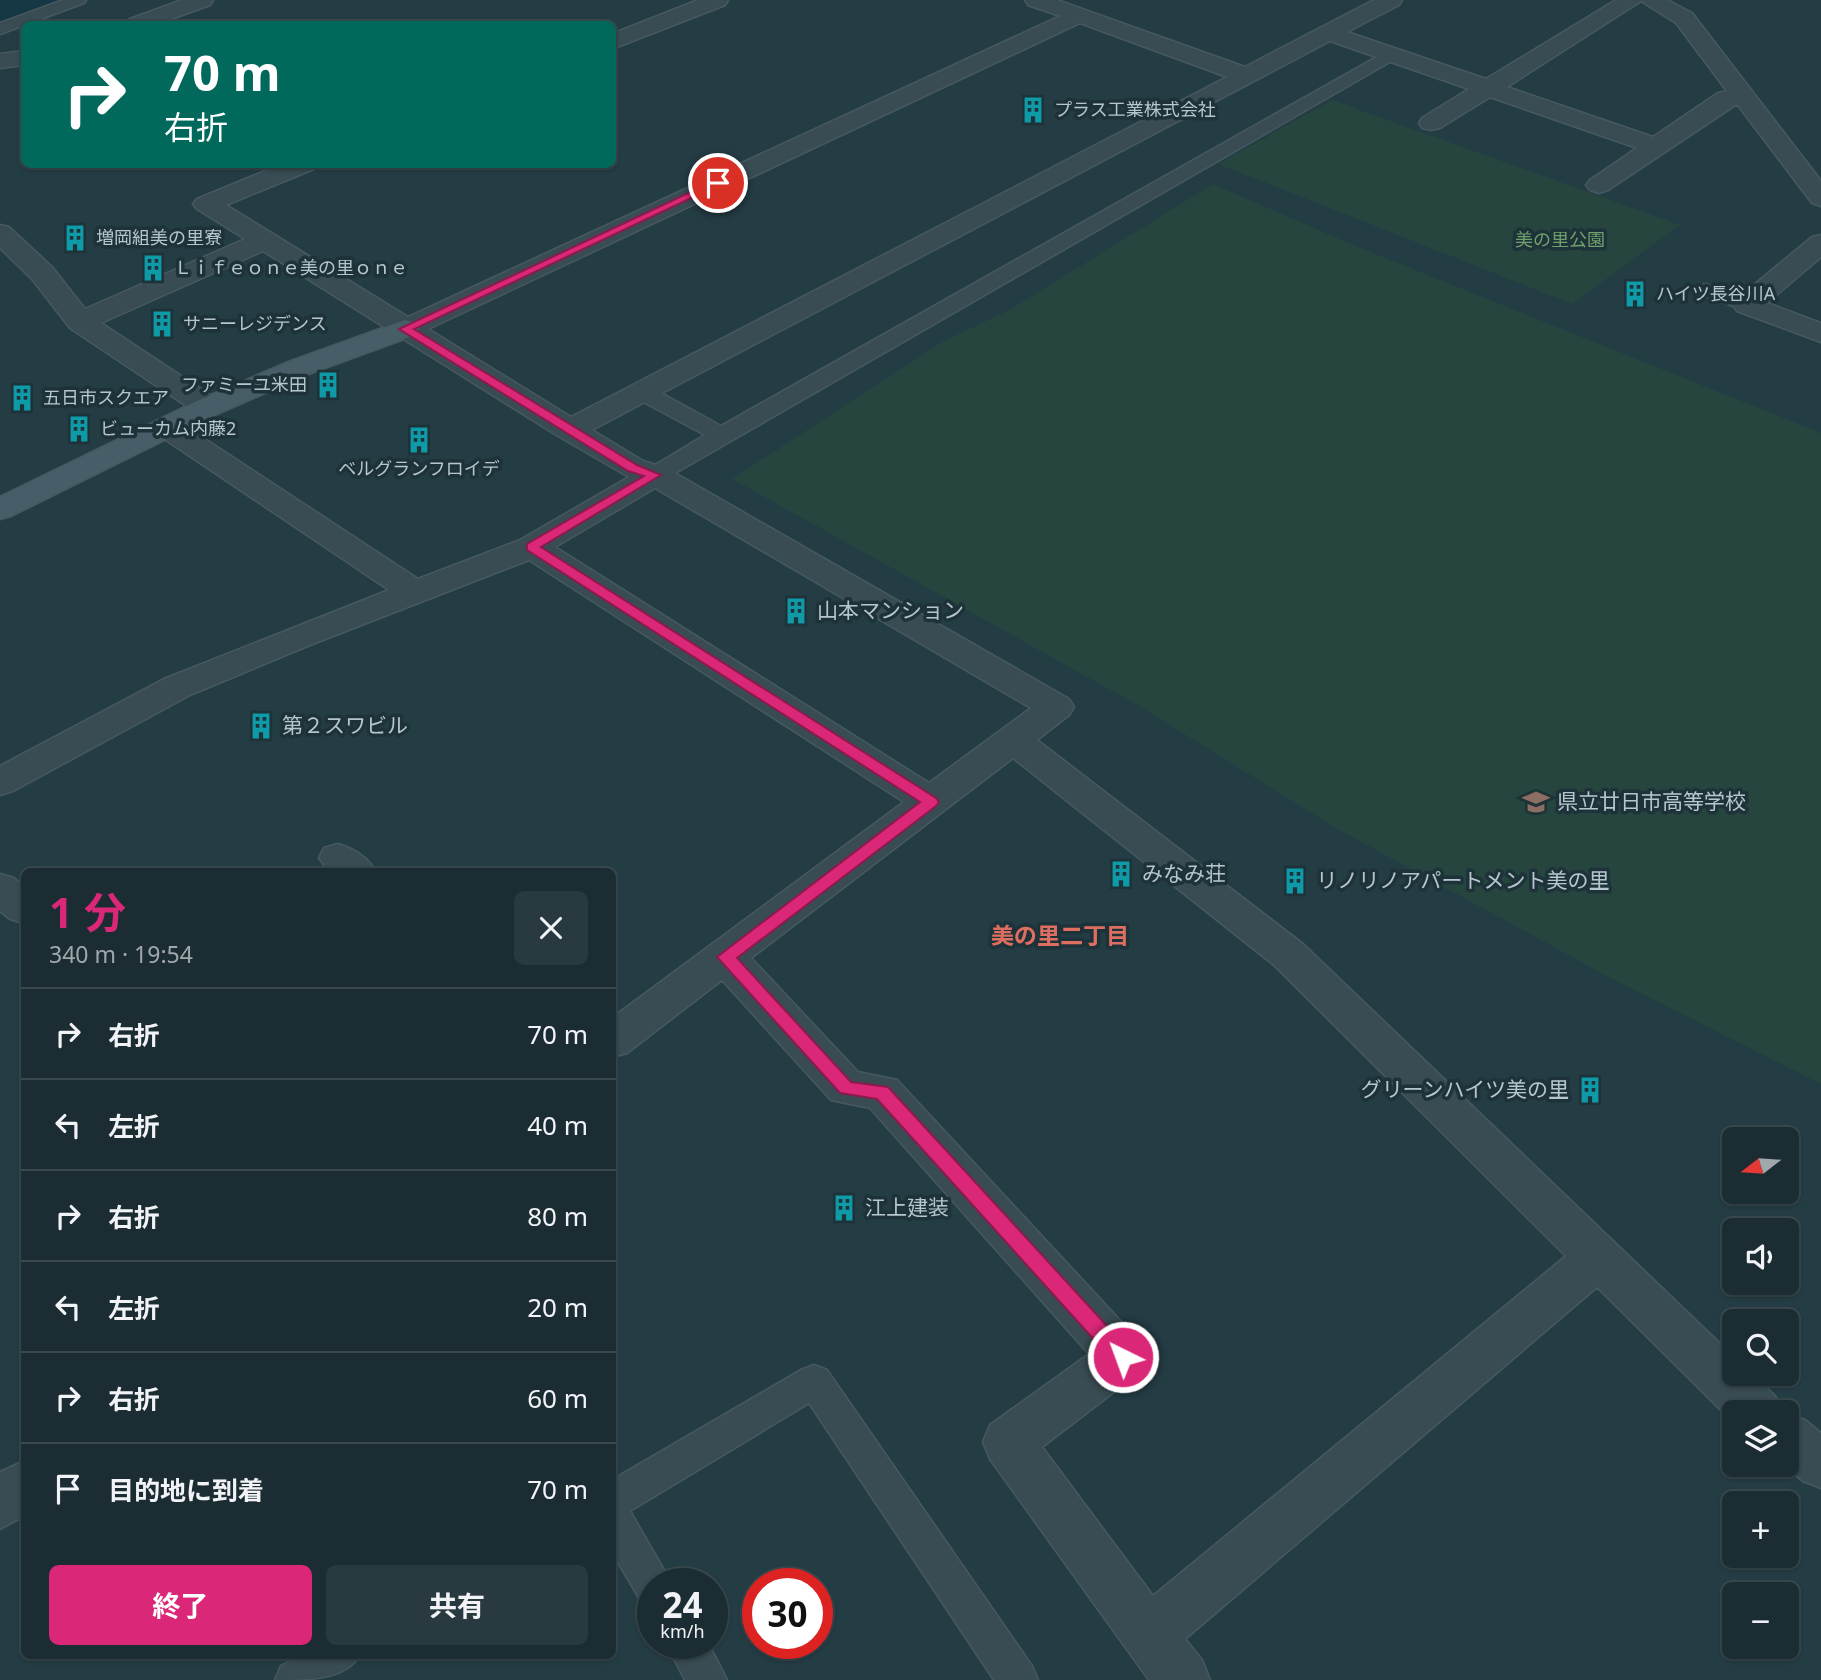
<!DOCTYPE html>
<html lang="ja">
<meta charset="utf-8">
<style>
body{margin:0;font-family:"Noto Sans","Noto Sans JP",sans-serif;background:#28393f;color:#f1f3f6;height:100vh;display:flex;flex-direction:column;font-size:26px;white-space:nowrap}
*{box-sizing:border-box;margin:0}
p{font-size:23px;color:#a0a8ac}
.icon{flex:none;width:38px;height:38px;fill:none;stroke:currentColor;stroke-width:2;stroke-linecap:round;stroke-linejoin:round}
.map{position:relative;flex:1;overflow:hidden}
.sheet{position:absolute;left:21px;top:868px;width:595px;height:791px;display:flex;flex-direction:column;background:#1b2d33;border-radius:10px;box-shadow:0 2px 5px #0004,0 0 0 2px #39494e}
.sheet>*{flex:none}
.banner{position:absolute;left:21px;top:21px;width:595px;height:147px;border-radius:10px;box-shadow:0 2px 5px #0004,0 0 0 2px #39494e;background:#00695c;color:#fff;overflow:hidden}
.needle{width:46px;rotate:253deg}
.buttons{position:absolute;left:1722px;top:1127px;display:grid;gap:14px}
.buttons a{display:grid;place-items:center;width:77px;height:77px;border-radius:10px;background:#1b2d33;box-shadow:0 2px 5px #0004,0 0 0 2px #39494e;font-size:35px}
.speed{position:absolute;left:637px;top:1568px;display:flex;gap:14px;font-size:35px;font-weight:700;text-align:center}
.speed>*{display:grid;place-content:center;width:91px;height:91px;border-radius:50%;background:#1b2d33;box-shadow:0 2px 5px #0004,0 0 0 2px #39494e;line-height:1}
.speed small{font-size:18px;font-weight:400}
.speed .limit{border:10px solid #d22;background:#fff;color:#111}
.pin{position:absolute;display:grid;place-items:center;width:60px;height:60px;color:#fff;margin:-30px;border:4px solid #fff;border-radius:50%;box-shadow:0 2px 7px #0007}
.me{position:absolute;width:77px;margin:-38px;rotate:318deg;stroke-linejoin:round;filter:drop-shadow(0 0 5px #0008)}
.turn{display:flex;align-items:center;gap:24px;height:147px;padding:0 28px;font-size:32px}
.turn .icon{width:91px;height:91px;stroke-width:2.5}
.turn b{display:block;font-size:49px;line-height:60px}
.round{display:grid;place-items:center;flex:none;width:74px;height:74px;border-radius:10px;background:#28393f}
.summary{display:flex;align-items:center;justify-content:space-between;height:119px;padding:0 28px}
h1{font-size:42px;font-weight:700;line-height:52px;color:#db2777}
.button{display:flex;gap:14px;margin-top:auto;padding:14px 28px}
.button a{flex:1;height:80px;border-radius:10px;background:#db2777;color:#fff;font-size:28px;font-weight:700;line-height:80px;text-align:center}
.button a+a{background:#28393f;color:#f1f3f6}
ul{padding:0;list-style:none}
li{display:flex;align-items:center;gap:21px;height:91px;padding:0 28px;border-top:2px solid #39494e}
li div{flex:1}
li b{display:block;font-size:26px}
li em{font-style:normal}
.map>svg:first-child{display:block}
.green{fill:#27453f}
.water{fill:#163744}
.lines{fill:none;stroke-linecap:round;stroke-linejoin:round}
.lane-casing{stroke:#465960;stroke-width:3}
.street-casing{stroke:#465960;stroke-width:3}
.secondary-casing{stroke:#465960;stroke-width:3}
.lane{fill:#394c53;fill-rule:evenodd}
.street{fill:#394c53;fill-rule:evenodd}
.secondary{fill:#475d67;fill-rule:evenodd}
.route{fill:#db2777;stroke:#8e194d;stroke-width:2}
.labels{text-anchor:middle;stroke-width:7;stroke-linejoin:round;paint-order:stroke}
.far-poi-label{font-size:18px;fill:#b6c6cd;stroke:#1e3239;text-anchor:start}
.far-park-label{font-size:18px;fill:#70a06c;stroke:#1e3239}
.poi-label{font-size:21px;fill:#b6c6cd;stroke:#1e3239;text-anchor:start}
.neighbourhood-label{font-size:23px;font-weight:bold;fill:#de6f60;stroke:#1e3239}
</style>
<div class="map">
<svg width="1821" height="1680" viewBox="0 0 1821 1680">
<rect width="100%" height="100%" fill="#243c44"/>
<g class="green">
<path d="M1332,100L1680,225L1572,304L1218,164Z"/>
<path d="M1213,184L1358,247L1821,433V1084L1605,975L1334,827L1136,704L732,479L942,342L1011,309Z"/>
</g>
<path class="water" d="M0,0H61L0,22Z"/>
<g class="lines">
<g class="lane-casing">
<g id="lane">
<path d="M63,0H86L84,3L0,34V23Z"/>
<path d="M1389,50L1397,55L1395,59L663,480H647L644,475L647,470L705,435L636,398L633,393L636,388H652L721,426Z"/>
<path d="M1706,284L1754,301L1757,305L1754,309L1747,311L1699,294L1696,290L1699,286Z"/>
<path d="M814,1365L827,1370L1032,1666L1038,1680H994L809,1403L630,1511L672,1584H653V1604L639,1598L612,1552V1480L801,1370Z"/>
<path d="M666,1643H708L727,1680H685Z"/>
<path d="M300,1656H359C345,1680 306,1680 275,1680L281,1666Z"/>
</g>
</g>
<g class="street-casing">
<g id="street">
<path d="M182,0H213L210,5L157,24H127L130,19Z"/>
<path d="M698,0H728L725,5L612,49V34Z"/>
<path d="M1025,0H1057L1245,67L1374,0H1402L1399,5L1347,32L1486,79L1616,0H1667L1692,13L1821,181V206L1812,203L1737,104L1608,190L1599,193L1590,190L1586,185L1590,180L1637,148L1490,97L1440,128L1431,130L1422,128L1419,123L1422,118L1469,89L1330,41L592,430L643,461L666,468L1069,699L1074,707L1069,715L1037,740L1303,944L1734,1357V1374H1752L1775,1396L1782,1412H1734V1423L1597,1287L1185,1639L1202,1660L1210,1680H1149L990,1459L983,1442L990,1425L1089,1354L870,1108L831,1100L722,980L627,1053L612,1057V1018L904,802L529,560L310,645L190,695L13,791L0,795V766L164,679L389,590L157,434L153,428L157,422L168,419L179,422L418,579L520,540L629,477L558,436L263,251L101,323L219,401L223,407L219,413L208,416L197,413L70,328L32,279L0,248V225L9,227L52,267L85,309L245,239L197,209L193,204L197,199L282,164H317L314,169L226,205L408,317L1060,16L1028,5ZM1641,1L1676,23L1727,91L1718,93L1653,137L1507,87ZM1080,23L1227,77L571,417L428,329ZM655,488L1031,708L929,783L555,547ZM1013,758L1275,966L1566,1256L1153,1596L1042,1447L1140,1372L1147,1357L1140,1342L897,1080L858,1072L751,958Z"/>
<path d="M24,51V65L0,68V54Z"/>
<path d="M1821,235V257L1767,303L1821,323V342L1737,311L1733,305L1737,299L1812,237Z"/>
<path d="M338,844C354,849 368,857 376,872H329L319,858L324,848Z"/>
<path d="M0,874L14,878L24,887V923L10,919L0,911Z"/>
<path d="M1787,1413L1805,1420L1821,1433V1488L1803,1481L1784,1465H1787Z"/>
<path d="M24,1461V1516L0,1529V1472Z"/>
</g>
</g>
<g class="secondary-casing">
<path id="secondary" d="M405,320L415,323L419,329L415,335L311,373L219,413L11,516L0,519V497L197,401L291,361Z"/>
</g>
<use href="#lane" class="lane"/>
<use href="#street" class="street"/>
<use href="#secondary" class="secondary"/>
</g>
<path class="route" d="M714,181L723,183L414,329L637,465L661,475L541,547L936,798L939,802L936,806L737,958L851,1082L888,1087L1130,1351L1133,1357L1130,1364L1123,1366L1116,1364L877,1099L840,1093L717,957L920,802L527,550V544L644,476L628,471L399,329Z"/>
<defs>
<g id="building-bare" transform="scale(2.1)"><path d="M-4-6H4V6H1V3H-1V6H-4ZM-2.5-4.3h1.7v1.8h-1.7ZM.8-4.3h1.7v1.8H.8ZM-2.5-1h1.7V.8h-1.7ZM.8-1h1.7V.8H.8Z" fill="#0f9aa8" stroke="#1e3239" stroke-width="2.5" paint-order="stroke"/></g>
<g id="school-bare" transform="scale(2.1)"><path d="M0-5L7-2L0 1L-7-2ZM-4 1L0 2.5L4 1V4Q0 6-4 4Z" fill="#8d6e63" stroke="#1e3239" stroke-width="2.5" paint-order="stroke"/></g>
</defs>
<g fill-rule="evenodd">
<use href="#building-bare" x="1033" y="110"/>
<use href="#building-bare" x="75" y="238"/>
<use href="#building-bare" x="153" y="268"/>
<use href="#building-bare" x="1635" y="294"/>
<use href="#building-bare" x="162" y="324"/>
<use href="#building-bare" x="328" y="385"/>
<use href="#building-bare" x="22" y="398"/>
<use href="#building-bare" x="79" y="429"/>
<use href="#building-bare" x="419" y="440"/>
<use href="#building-bare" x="796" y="611"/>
<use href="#building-bare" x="261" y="726"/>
<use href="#school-bare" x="1536" y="802"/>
<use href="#building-bare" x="1121" y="874"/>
<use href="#building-bare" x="1295" y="881"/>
<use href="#building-bare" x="1590" y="1090"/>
<use href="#building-bare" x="844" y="1208"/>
</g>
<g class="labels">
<g class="far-poi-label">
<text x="1054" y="116">プラス工業株式会社</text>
<text x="96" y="244">増岡組美の里寮</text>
<text x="174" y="274">Ｌｉｆｅｏｎｅ美の里ｏｎｅ</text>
<text x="1656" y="300">ハイツ長谷川A</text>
<text x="183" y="330">サニーレジデンス</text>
<text x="307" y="391" text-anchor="end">ファミーユ米田</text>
<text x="43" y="404">五日市スクエア</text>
<text x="100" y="435">ビューカム内藤2</text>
<text x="419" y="475" text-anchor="middle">ベルグランフロイデ</text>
</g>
<g class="far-park-label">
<text x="1560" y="246">美の里公園</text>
</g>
<g class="poi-label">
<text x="817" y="618">山本マンション</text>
<text x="282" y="733">第２スワビル</text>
<text x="1557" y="809">県立廿日市高等学校</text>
<text x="1142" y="881">みなみ荘</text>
<text x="1316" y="888">リノリノアパートメント美の里</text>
<text x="1569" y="1097" text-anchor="end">グリーンハイツ美の里</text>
<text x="865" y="1215">江上建装</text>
</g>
<g class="neighbourhood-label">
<text x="1060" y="944">美の里二丁目</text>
</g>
</g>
</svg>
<div class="buttons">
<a><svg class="needle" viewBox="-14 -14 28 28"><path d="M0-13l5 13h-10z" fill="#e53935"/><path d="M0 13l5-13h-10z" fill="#a0a8ac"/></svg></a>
<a><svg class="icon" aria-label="sound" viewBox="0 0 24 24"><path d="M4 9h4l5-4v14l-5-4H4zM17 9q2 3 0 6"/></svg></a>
<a><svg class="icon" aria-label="search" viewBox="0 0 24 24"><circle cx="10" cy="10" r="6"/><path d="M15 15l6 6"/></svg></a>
<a><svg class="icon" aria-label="layers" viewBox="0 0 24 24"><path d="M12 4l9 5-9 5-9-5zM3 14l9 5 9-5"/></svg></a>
<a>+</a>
<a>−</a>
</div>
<div class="speed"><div>24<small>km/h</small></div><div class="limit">30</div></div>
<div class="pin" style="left:718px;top:183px;background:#d93025"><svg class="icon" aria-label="arrive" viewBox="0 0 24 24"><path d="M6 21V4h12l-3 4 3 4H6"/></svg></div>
<svg class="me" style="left:1123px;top:1357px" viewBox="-20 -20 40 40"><circle r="17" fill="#db2777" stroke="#fff" stroke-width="3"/><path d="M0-11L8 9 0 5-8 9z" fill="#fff"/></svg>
<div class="banner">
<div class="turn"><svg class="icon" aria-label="right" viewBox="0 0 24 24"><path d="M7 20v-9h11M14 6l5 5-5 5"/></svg><div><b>70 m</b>右折</div></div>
</div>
<section class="sheet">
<div class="summary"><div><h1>1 分</h1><p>340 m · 19:54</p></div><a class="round"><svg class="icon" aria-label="close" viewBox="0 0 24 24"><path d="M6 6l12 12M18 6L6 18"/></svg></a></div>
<ul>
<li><svg class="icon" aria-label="right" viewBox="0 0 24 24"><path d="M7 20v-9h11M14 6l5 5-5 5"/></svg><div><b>右折</b></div><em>70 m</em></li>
<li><svg class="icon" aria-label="left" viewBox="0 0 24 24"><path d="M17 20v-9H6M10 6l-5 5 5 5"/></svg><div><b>左折</b></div><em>40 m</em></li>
<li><svg class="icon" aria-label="right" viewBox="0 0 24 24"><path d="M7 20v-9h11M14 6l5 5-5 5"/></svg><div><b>右折</b></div><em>80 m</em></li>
<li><svg class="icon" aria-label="left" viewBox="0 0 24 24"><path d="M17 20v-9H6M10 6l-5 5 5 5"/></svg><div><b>左折</b></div><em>20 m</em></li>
<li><svg class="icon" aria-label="right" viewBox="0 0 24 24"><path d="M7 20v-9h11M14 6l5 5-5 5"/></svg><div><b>右折</b></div><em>60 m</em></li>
<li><svg class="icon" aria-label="arrive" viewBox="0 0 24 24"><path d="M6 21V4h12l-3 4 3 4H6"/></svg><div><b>目的地に到着</b></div><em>70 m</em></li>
</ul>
<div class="button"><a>終了</a><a>共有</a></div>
</section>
</div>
